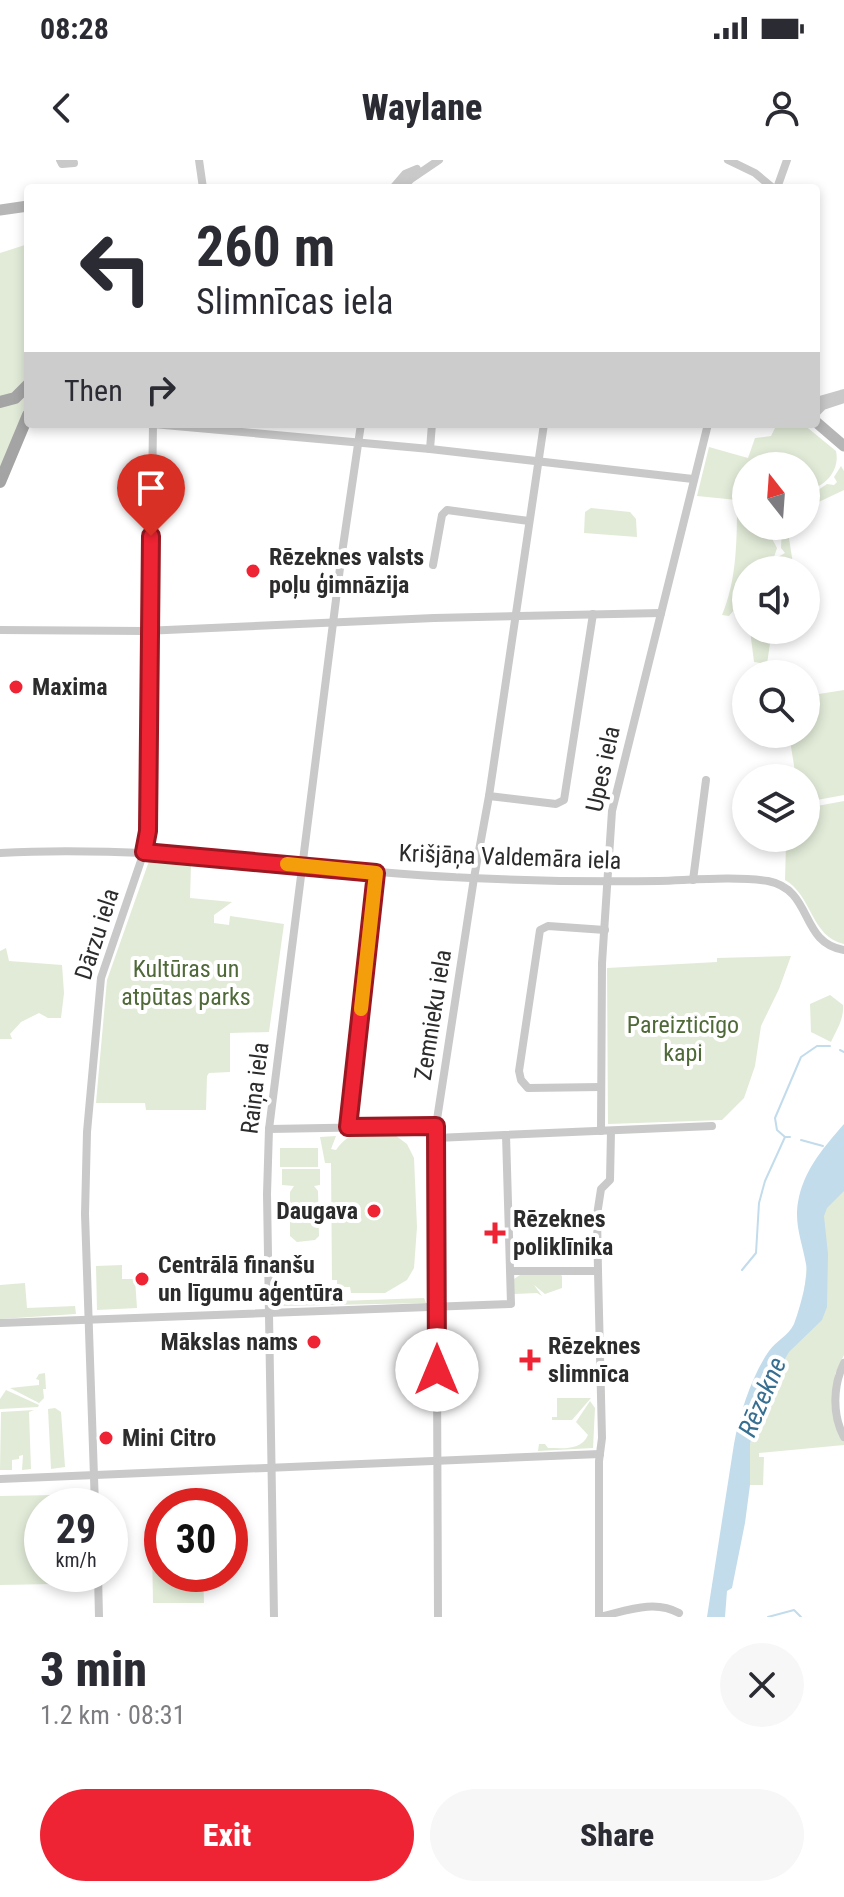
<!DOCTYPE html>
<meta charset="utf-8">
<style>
body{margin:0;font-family:"Roboto Condensed",sans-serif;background:#f7f7f7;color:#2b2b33;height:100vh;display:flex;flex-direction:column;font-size:30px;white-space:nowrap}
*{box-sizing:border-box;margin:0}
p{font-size:26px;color:#7c7c81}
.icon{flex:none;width:44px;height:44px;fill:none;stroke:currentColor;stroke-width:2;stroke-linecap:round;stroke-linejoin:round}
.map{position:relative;height:1457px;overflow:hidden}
.drawer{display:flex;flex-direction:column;background:#fff;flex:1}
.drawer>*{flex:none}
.banner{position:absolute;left:24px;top:24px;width:796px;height:244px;border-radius:8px;box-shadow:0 4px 12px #0003;background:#fff;color:#2b2b33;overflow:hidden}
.needle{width:52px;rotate:343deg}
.tools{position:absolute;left:732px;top:292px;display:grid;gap:16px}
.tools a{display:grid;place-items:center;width:88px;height:88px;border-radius:50%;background:#fff;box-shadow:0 4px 12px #0003;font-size:40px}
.speed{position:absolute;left:24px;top:1328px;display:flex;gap:16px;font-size:40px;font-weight:700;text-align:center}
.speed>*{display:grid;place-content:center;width:104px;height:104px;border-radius:50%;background:#fff;box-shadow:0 4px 12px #0003;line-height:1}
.speed small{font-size:20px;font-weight:400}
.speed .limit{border:12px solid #d22;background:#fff;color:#111}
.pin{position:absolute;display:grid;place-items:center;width:68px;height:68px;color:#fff;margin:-82px -34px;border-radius:50% 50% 50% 0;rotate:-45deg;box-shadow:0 0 8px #0007}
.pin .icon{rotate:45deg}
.me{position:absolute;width:88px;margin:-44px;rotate:0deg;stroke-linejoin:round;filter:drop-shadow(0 0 6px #0008)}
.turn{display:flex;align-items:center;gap:28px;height:168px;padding:0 40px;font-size:36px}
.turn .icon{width:104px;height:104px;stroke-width:2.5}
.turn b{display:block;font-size:56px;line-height:68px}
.then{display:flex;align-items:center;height:76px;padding:0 40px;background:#0003;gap:16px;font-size:30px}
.round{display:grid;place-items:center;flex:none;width:84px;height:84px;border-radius:42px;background:#f7f7f7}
.summary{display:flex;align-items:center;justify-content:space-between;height:136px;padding:0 40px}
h1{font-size:48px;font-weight:800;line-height:60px}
.button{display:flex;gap:16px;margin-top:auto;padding:16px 40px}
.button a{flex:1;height:92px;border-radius:48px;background:#ee2333;color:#fff;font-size:32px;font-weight:800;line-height:92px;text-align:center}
.button a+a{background:#f7f7f7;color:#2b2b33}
.status{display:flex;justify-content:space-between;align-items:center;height:56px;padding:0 40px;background:#fff;direction:ltr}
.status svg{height:22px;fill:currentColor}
header{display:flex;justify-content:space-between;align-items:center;height:104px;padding:0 40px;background:#fff;font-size:36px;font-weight:800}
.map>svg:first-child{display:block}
.green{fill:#e2ebd8}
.water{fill:#c2dcec}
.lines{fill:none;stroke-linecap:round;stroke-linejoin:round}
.stream{stroke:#c2dcec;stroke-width:2}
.street{stroke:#c9c9c9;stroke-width:8}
.secondary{stroke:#b6b6b6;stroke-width:11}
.primary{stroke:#a4a4a4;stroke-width:12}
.route-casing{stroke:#9b1721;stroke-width:20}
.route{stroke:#ee2333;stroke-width:14}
.slow{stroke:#f59e0b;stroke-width:14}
.poi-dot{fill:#ee2333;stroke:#fff;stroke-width:3}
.labels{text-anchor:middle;stroke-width:8;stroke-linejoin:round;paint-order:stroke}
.poi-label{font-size:24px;font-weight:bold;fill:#2c2c2c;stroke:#fff;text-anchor:start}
.street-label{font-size:24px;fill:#2c2c2c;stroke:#fff}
.park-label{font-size:24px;fill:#4f6938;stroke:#fff}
.water-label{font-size:26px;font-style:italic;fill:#376f91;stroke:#fff}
</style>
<div class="status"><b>08:28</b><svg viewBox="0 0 49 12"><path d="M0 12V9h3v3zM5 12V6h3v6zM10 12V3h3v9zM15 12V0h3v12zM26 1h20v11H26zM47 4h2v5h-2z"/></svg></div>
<header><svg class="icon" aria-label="back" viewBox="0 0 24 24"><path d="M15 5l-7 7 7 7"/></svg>Waylane<svg class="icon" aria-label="person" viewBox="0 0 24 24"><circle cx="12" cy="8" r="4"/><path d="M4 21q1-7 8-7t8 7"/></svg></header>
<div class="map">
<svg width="844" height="1457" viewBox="0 0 844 1457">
<rect width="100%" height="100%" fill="#fff"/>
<g class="green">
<path d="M28,84V215L19,230L0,238V93Z"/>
<path d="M28,232V244L0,312V247Z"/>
<path d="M777,264H803L836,291C840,309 827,326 808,330L806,306H746V366H771L768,371L777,388L774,397L756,402L754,410H746V436L729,456L722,455C737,420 737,378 737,340L697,336L709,287L748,298L755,278L771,276Z"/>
<path d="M841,306L844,311V330L806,348V338L827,324L834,325L837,322L834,317Z"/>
<path d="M591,348L630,352L636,359L637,377L584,373L585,352Z"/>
<path d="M782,366H790L788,372L793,404L788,410H768L778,397L785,393L781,388Z"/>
<path d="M750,470H775L773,482L770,483L767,504L754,502Z"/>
<path d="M844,530V635L806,642V618H796L789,574H806V536Z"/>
<path d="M844,641V784C811,777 812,735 785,720L786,684L791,682V678H806V648Z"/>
<path d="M149,701L191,705L190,738L232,742L214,755V763L229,765L230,756L284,764L269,872L230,873V912L209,913L207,916L206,950H146L145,943H96L107,820Z"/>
<path d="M6,788L9,801L62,805L64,833L61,858H48L39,853L21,862L10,874L12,879H0V791Z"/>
<path d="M791,796L779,829L761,866L755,906L744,938L722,960L608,964L607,808L717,802V798Z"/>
<path d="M830,835L843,845C844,859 837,869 831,882L811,872L810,844Z"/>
<path d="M388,970L407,984L414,998L417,1067L414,1108L407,1120L385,1133H351L350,1127H337V1120H332L331,1003H325L320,977L336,976L331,989L336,990C350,970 366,971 388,970Z"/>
<path d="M844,984V1195L835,1214L837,1262L844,1273V1285L759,1293V1297H764L763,1325H750V1284L761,1251L772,1201L800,1170L812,1059Z"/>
<rect x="280" y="988" width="38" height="19"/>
<path d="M282,1009H320V1025L314,1026L318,1031L319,1076L315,1080L297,1082L290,1076V1032L294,1026L282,1025Z"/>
<path d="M122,1105V1119H135L137,1148L97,1150L96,1106Z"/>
<path d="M558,1112L562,1116V1128L545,1134L534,1125L542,1136L537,1133L514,1134V1119L520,1115Z"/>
<path d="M25,1123L27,1148L75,1146L76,1154L0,1159V1125Z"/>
<path d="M424,1138L426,1143L282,1146V1143Z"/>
<path d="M45,1213L46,1229H43L44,1238L39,1243L10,1228L39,1225V1220L36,1219L39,1214Z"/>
<path d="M6,1230L39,1245L38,1247L0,1249V1239Z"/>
<path d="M557,1238H591L572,1260H539H552V1257H557Z"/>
<path d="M590,1241L595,1248L593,1288L538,1291L539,1284H545L548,1288C563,1288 581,1291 588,1275L576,1262Z"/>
<path d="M55,1248L61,1252L65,1307L51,1309L48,1249Z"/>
<path d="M34,1250L29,1252L31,1309L22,1310L23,1295L19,1296V1299L12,1300V1310H0L1,1252Z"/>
<path d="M54,1335V1346H42V1414H54V1424L0,1425V1336Z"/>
<path d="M162,1386V1414H203L204,1443H153L152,1388Z"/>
</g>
<path class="water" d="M844,964V1031L827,1048L824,1056L828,1094L827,1147L822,1160L789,1192L782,1204L761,1251L750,1284V1325L745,1363L732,1428L727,1431L725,1457H707L734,1284C739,1255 752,1215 769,1191C776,1181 788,1176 794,1164C799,1151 809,1117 806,1104C802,1081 793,1062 799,1037C806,1007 825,986 844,964Z"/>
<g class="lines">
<g class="stream">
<path d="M840,890L844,892"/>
<path d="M790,977H785L777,970L775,958L801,897L817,886H830"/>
<path d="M801,980L823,986"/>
<path d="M742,1110L756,1093L759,1043L765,1021L785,977"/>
<path d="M768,1457L794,1450L801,1457"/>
</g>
<g class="street">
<path d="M60,0L62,4L74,3"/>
<path d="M199,0L203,28"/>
<path d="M728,0L755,13L773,28"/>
<path d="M393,28L405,14L417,9"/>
<path d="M402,28L411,19L439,0"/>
<path d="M777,28L787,0"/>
<path d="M816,241L844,233"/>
<path d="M816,253L823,246L844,239"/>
<path d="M153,264L430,289L693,319"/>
<path d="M430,289L432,264"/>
<path d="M433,405L442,355L447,350L529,361"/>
<path d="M0,470L144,471L434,458L661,453"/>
<path d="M489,636L556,644L564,640L593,454"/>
<path d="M0,693C158,684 314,711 471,718C534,721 596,722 659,721C692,720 735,716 768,721C814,730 799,783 844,790"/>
<path d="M693,720L706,620"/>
<path d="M601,927L528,928L521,920L519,911L540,770L548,766L605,770"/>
<path d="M348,967L376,713"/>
<path d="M269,969L436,966"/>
<path d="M601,971L602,803L612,651L708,264"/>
<path d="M436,978L712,966"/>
<path d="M511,1111H598L602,1278L599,1301V1457"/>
<path d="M598,1111L597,1055L601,1029L610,1020L611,971"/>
<path d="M0,1163L511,1144L506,975"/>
<path d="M844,1203C833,1225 832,1255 844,1277"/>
<path d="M0,1319L600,1294"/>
<path d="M95,1346L85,1054L87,972L101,818L147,683L153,264"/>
<path d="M98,1414L99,1457"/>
<path d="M274,1457L267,1034L269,969L341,400L361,264"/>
<path d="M438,1457L436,966L474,718L489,636L544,264"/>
<path d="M599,1457C626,1451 654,1439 679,1453"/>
</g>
<g class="secondary">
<path d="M0,50L28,46"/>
<path d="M816,262L844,286"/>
</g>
<g class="primary">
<path d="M0,242L15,238L28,225"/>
<path d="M0,322L28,255"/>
</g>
</g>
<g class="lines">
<g class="route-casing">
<path id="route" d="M151,376L148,671L144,692L376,713L348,967L436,966L437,1210"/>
</g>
<use href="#route" class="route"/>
<path class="slow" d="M287,704L376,713L361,849"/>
</g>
<g class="poi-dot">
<circle cx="253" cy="411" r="8"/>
<circle cx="16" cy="527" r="8"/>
<circle cx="374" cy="1051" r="8"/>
<path d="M491 1061h8v8h8v8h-8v8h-8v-8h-8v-8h8z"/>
<circle cx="142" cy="1119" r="8"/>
<circle cx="314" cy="1182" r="8"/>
<path d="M526 1188h8v8h8v8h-8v8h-8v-8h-8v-8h8z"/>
<circle cx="106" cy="1278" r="8"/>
</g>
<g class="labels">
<g class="poi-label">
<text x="269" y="405">Rēzeknes valsts<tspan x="269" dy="28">poļu ģimnāzija</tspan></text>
<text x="32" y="535">Maxima</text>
<text x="358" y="1059" text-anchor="end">Daugava</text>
<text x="513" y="1067">Rēzeknes<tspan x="513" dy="28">poliklīnika</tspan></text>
<text x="158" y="1113">Centrālā finanšu<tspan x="158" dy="28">un līgumu aģentūra</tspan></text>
<text x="298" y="1190" text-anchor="end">Mākslas nams</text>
<text x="548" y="1194">Rēzeknes<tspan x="548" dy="28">slimnīca</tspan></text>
<text x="122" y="1286">Mini Citro</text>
</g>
<g class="street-label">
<text transform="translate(603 609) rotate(-78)" y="8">Upes iela</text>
<text transform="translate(510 697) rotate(2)" y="8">Krišjāņa Valdemāra iela</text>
<text transform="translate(97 774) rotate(-72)" y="8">Dārzu iela</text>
<text transform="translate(433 855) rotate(-81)" y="8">Zemnieku iela</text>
<text transform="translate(255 928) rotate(-83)" y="8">Raiņa iela</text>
</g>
<g class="park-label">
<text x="186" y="817">Kultūras un<tspan x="186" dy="28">atpūtas parks</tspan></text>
<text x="683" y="873">Pareizticīgo<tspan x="683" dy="28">kapi</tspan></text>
</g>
<g class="water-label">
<text transform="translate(762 1237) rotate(-67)" y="9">Rēzekne</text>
</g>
</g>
</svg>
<div class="tools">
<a><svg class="needle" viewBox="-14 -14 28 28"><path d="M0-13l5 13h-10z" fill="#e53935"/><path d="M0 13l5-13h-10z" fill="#7c7c81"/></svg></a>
<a><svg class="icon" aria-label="sound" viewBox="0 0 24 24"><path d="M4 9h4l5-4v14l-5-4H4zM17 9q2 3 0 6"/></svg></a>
<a><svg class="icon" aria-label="search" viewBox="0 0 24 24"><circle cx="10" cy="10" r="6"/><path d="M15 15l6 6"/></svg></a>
<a><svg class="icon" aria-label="layers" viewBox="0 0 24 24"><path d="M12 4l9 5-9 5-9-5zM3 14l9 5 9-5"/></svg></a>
</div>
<div class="speed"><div>29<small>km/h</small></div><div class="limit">30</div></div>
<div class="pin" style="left:151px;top:376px;background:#d93025"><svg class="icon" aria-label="arrive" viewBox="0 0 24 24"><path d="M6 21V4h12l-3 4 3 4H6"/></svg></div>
<svg class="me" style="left:437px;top:1210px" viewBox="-20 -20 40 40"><circle r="19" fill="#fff"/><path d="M0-13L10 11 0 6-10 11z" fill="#ee2333"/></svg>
<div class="banner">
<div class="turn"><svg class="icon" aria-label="left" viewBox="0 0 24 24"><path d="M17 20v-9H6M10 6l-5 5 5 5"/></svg><div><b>260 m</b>Slimnīcas iela</div></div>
<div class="then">Then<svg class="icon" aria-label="right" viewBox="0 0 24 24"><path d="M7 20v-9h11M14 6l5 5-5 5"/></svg></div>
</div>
</div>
<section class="drawer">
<div class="summary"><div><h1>3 min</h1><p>1.2 km · 08:31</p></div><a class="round"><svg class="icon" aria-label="close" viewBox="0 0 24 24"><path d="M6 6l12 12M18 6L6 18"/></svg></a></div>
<div class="button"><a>Exit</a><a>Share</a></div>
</section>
